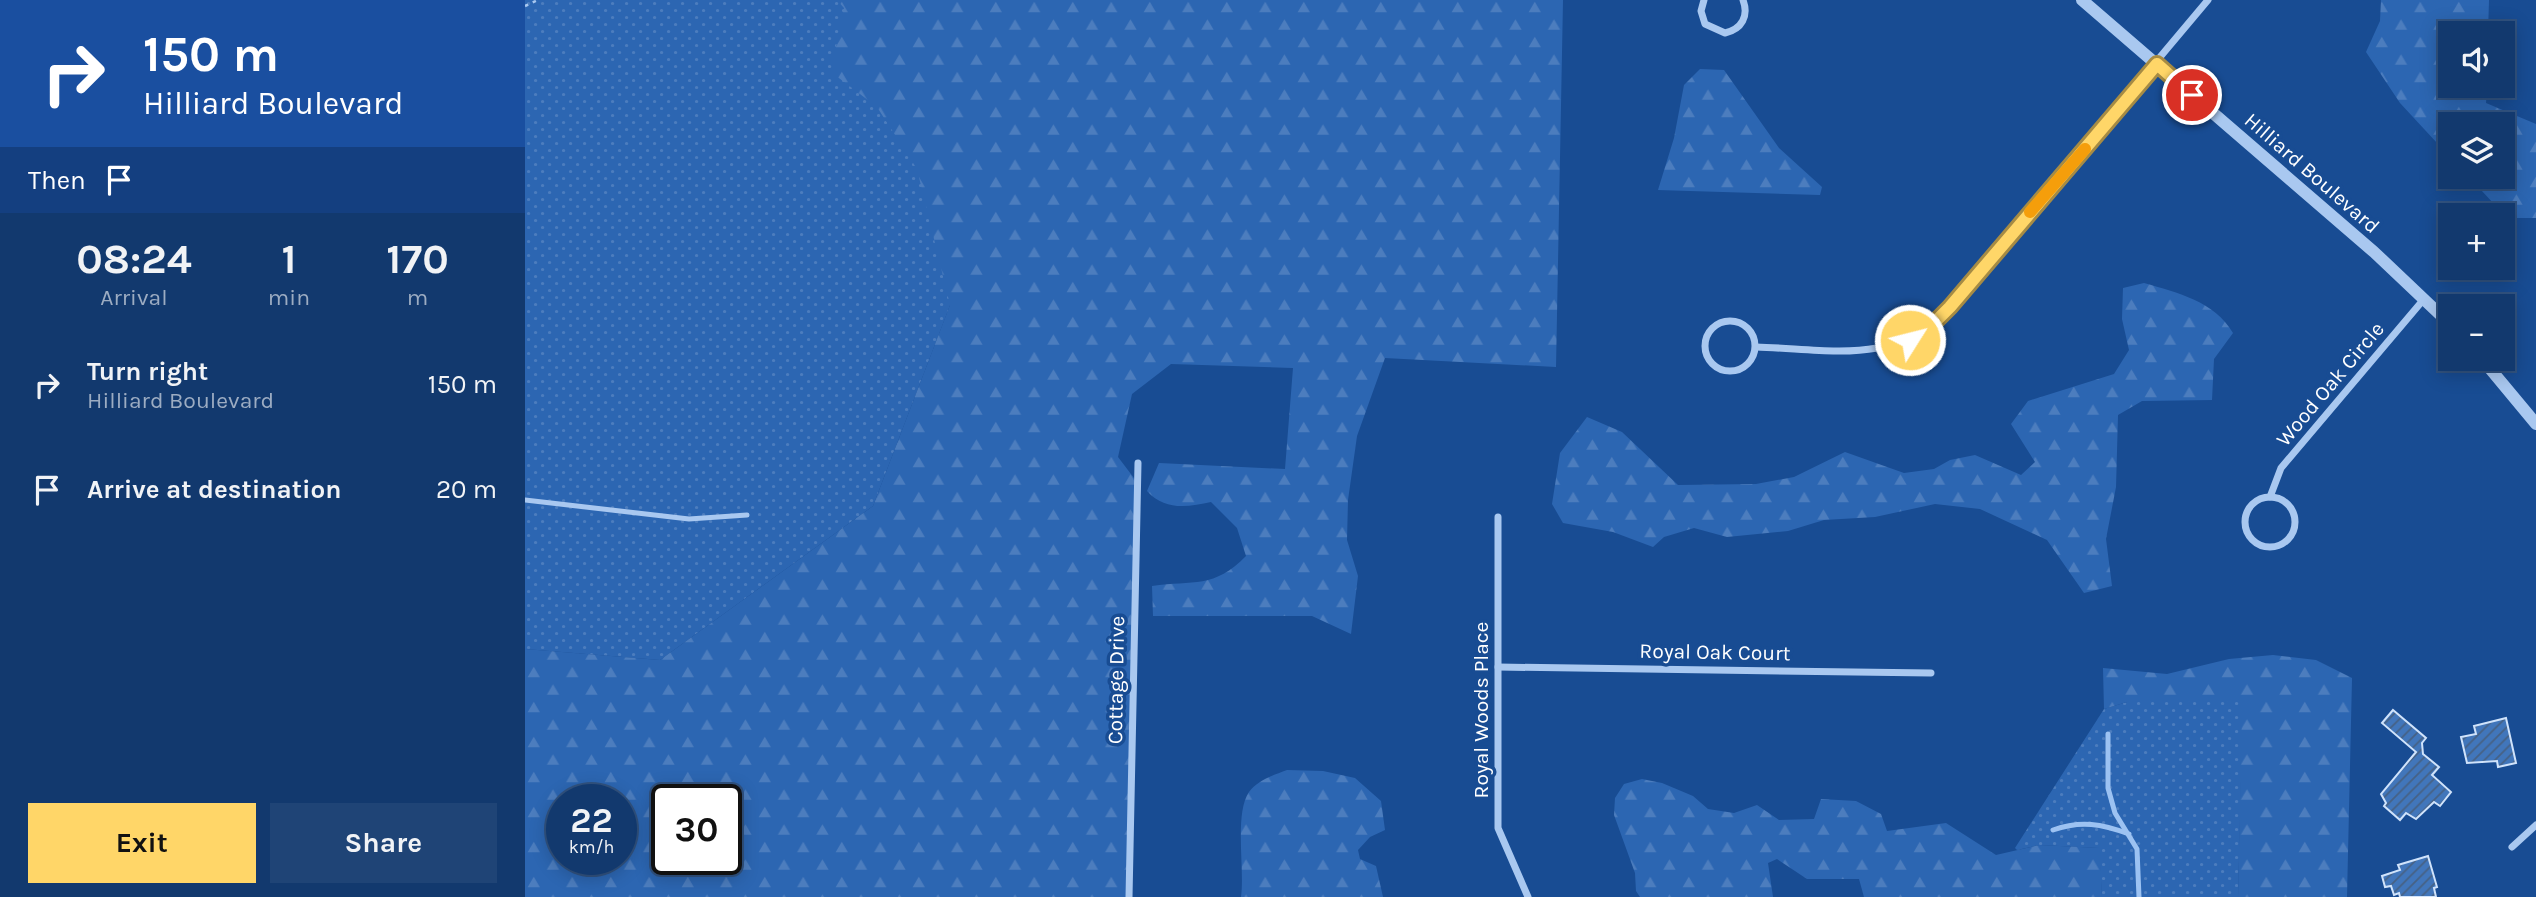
<!DOCTYPE html>
<meta charset="utf-8">
<style>
body{margin:0;font-family:Karla,sans-serif;background:#1f4476;color:#f1f3f6;height:100vh;display:flex;flex-direction:column;font-size:26px;white-space:nowrap}
*{box-sizing:border-box;margin:0}
p{font-size:23px;color:#9cacc2}
.icon{flex:none;width:38px;height:38px;fill:none;stroke:currentColor;stroke-width:2;stroke-linecap:round;stroke-linejoin:round}
.map{position:relative;flex:1;overflow:hidden}
.drawer{display:flex;flex-direction:column;background:#12396e;width:525px}
.drawer>*{flex:none}
.banner{background:#1a4fa0;color:#fff;overflow:hidden}
.buttons{position:absolute;left:1913px;top:21px;display:grid;gap:14px}
.buttons a{display:grid;place-items:center;width:77px;height:77px;border-radius:0px;background:#12396e;box-shadow:0 4px 18px #0003,0 0 0 2px #315381;font-size:35px}
.speed{position:absolute;left:21px;top:784px;display:flex;gap:14px;font-size:35px;font-weight:700;text-align:center}
.speed>*{display:grid;place-content:center;width:91px;height:91px;border-radius:50%;background:#12396e;box-shadow:0 4px 18px #0003,0 0 0 2px #315381;line-height:1}
.speed small{font-size:18px;font-weight:400}
.speed .limit{border:4px solid #111;border-radius:10px;background:#fff;color:#111}
.pin{position:absolute;display:grid;place-items:center;width:60px;height:60px;color:#fff;margin:-30px;border:4px solid #fff;border-radius:50%;box-shadow:0 2px 7px #0007}
.me{position:absolute;width:77px;margin:-38px;rotate:54deg;stroke-linejoin:round;filter:drop-shadow(0 0 5px #0008)}
.turn{display:flex;align-items:center;gap:24px;height:147px;padding:0 28px;font-size:32px}
.turn .icon{width:91px;height:91px;stroke-width:2.5}
.turn b{display:block;font-size:49px;line-height:60px}
.then{display:flex;align-items:center;height:66px;padding:0 28px;background:#0003;gap:14px;font-size:26px}
.eta{display:flex;justify-content:space-evenly;align-items:center;height:119px;text-align:center}
.eta b{font-size:42px;font-weight:700;line-height:49px}
.cta{display:flex;gap:14px;margin-top:auto;padding:14px 28px}
.cta a{flex:1;height:80px;border-radius:0px;background:#ffd668;color:#111;font-size:28px;font-weight:700;line-height:80px;text-align:center}
.cta a+a{background:#1f4476;color:#f1f3f6}
ul{padding:0;list-style:none}
li{display:flex;align-items:center;gap:21px;height:105px;padding:0 28px}
li div{flex:1}
li b{display:block;font-size:26px}
li em{font-style:normal}
main{display:flex;flex:1;min-height:0}
.map>svg:first-child{display:block}
.grass{fill:url(#grass-dots)}
.forest{fill:url(#forest-firs);fill-rule:evenodd}
.lines{fill:none;stroke-linecap:round;stroke-linejoin:round}
.stream{stroke:#9cc2f2;stroke-width:5}
.building{fill:url(#building-hatch);stroke:#d0e3fb;stroke-width:2}
.path{stroke:#a9c8f0;stroke-width:2.5;stroke-dasharray:3.5 5;stroke-linecap:butt}
.service{stroke:#a9c8f0;stroke-width:5}
.minor{stroke:#a9c8f0;stroke-width:7}
.tertiary{stroke:#a9c8f0;stroke-width:12}
.route-casing{stroke:#a68b44;stroke-width:18}
.route{stroke:#ffd668;stroke-width:12}
.slow{stroke:#f59e0b;stroke-width:12}
.labels{text-anchor:middle;stroke-width:7;stroke-linejoin:round;paint-order:stroke}
.street-label{font-size:21px;fill:#fff;stroke:#184c93}
</style>
<main>
<section class="drawer">
<div class="banner">
<div class="turn"><svg class="icon" aria-label="right" viewBox="0 0 24 24"><path d="M7 20v-9h11M14 6l5 5-5 5"/></svg><div><b>150 m</b>Hilliard Boulevard</div></div>
<div class="then">Then<svg class="icon" aria-label="arrive" viewBox="0 0 24 24"><path d="M6 21V4h12l-3 4 3 4H6"/></svg></div>
</div>
<div class="eta">
<div><b>08:24</b><p>Arrival</p></div>
<div><b>1</b><p>min</p></div>
<div><b>170</b><p>m</p></div>
</div>
<ul>
<li><svg class="icon" aria-label="right" viewBox="0 0 24 24"><path d="M7 20v-9h11M14 6l5 5-5 5"/></svg><div><b>Turn right</b><p>Hilliard Boulevard</p></div><em>150 m</em></li>
<li><svg class="icon" aria-label="arrive" viewBox="0 0 24 24"><path d="M6 21V4h12l-3 4 3 4H6"/></svg><div><b>Arrive at destination</b></div><em>20 m</em></li>
</ul>
<div class="cta"><a>Exit</a><a>Share</a></div>
</section>
<div class="map">
<svg width="2011" height="897" viewBox="0 0 2011 897">
<defs>
<pattern id="grass-dots" width="8" height="8" patternUnits="userSpaceOnUse" patternTransform="scale(1.75)"><rect width="8" height="8" fill="#2c66b2"/><path d="M2 2h.1M6 6h.1" fill="none" stroke="#4c7dbe" stroke-width="1.8" stroke-linecap="round"/></pattern>
<pattern id="forest-firs" width="22" height="20" patternUnits="userSpaceOnUse" patternTransform="scale(1.75)"><rect width="22" height="20" fill="#2c66b2"/><path d="M5 1l3.5 6h-7zM16 11l3.5 6h-7z" fill="#4c7dbe"/></pattern>
<pattern id="building-hatch" width="6" height="6" patternUnits="userSpaceOnUse" patternTransform="scale(1.75)"><rect width="6" height="6" fill="#4176bb"/><path d="M-1 1l2-2M0 6l6-6M5 7l2-2" fill="none" stroke="#466184"/></pattern>
</defs>
<rect width="100%" height="100%" fill="#184c93"/>
<g class="grass">
<path d="M0,0H610L437,274L348,506L135,660L0,649Z"/>
<path d="M1658,700L1718,702L1713,897H1577L1574,848L1514,845L1492,850L1490,848L1579,709L1602,702Z"/>
</g>
<g class="forest">
<path d="M312,0H1038L1031,367L860,358L832,436L823,500L822,540L833,576L826,634L787,616H628L627,586C669,580 689,589 721,556L712,528L686,502C663,507 640,511 622,491L634,463L760,469L768,368L646,364L607,394L593,457L612,482L604,897H0V649L135,660L348,506L425,305L392,169L352,107L306,72L319,8ZM37,800H96V859H37ZM142,800H201V859H142Z"/>
<path d="M1856,0H1964L1963,33H1925V86H1962L1961,103L2011,124V218H1982L1944,177H1978V124H1925V157L1875,103L1841,52L1855,21Z"/>
<path d="M1175,69L1199,70L1254,148L1297,187L1295,195L1133,190L1149,138L1159,85Z"/>
<path d="M1619,283C1653,293 1689,301 1708,333L1689,359L1687,400L1617,401L1593,415L1591,487L1581,539L1587,586L1559,593L1522,540L1455,509L1410,504L1350,517L1299,520L1263,531L1202,537L1169,528L1139,537L1128,547L1088,532L1038,523L1027,504L1035,453L1062,417L1097,432L1153,485L1231,484L1269,477L1320,452L1379,473L1409,469L1425,460L1450,455L1496,475L1510,462L1486,424L1503,401L1589,374L1604,350L1597,319L1598,288Z"/>
<path d="M1748,655L1791,660L1827,678L1822,897H1713L1717,702H1602L1579,709L1578,668L1642,674L1704,659Z"/>
<path d="M762,770L798,771L830,778L856,801L860,830L845,837L833,850L835,859L851,866L858,897H716C720,870 709,814 724,792C733,780 749,775 762,770Z"/>
<path d="M1117,779L1137,783L1168,796L1183,809L1209,813L1232,805L1254,820L1289,819L1296,799L1331,801L1356,814L1362,831L1421,823L1471,855L1514,845L1575,848L1577,897H1339L1334,879H1282L1252,859L1243,863L1248,897H1115L1111,891L1110,873L1089,815L1090,798L1099,784Z"/>
</g>
<g class="lines">
<g class="stream">
<path d="M1583,734V788L1590,813L1612,849L1614,897"/>
<path d="M1528,830C1556,820 1577,824 1604,834"/>
</g>
</g>
<g class="building">
<path d="M1868,710L1901,738L1897,743L1898,754L1914,767L1907,775L1926,792L1915,806L1909,802L1891,819L1881,813L1875,820L1859,806L1861,803L1856,794L1891,752L1857,723Z"/>
<path d="M1981,718L1991,763L1973,767L1972,761L1942,763L1936,737L1951,734L1949,726Z"/>
<path d="M1903,856L1912,887L1909,888L1911,897H1875L1874,893L1869,895L1866,886L1860,887L1857,876L1875,870L1873,865Z"/>
</g>
<g class="lines">
<path class="path" d="M0,6L13,0"/>
<path class="service" d="M0,500L164,519L222,515"/>
<g class="minor">
<path d="M1179,0L1176,11L1180,24L1200,33C1217,29 1224,16 1218,0"/>
<circle cx="1205" cy="346" r="25"/>
<path d="M1231,347C1305,349 1370,367 1425,307L1683,0"/>
<path d="M1745,497L1756,468L1899,299"/>
<circle cx="1745" cy="522" r="25"/>
<path d="M973,517V828L1003,897"/>
<path d="M973,667L1406,673"/>
<path d="M1987,847L2011,825"/>
<path d="M604,897L613,463"/>
</g>
<g class="tertiary">
<path d="M1557,0L1849,252L1925,324"/>
<path d="M1957,359L2011,424"/>
</g>
</g>
<g class="lines">
<g class="route-casing">
<path id="route" d="M1385,340L1403,329L1425,307L1632,64L1667,95"/>
</g>
<use href="#route" class="route"/>
<path class="slow" d="M1505,212L1560,149"/>
</g>
<g class="labels">
<g class="street-label">
<text transform="translate(1787 173) rotate(41)" y="7">Hilliard Boulevard</text>
<text transform="translate(1805 384) rotate(-50)" y="7">Wood Oak Circle</text>
<text transform="translate(1190 652) rotate(1)" y="7">Royal Oak Court</text>
<text transform="translate(591 680) rotate(-89)" y="7">Cottage Drive</text>
<text transform="translate(956 710) rotate(-90)" y="7">Royal Woods Place</text>
</g>
</g>
</svg>
<div class="buttons">
<a><svg class="icon" aria-label="sound" viewBox="0 0 24 24"><path d="M4 9h4l5-4v14l-5-4H4zM17 9q2 3 0 6"/></svg></a>
<a><svg class="icon" aria-label="layers" viewBox="0 0 24 24"><path d="M12 4l9 5-9 5-9-5zM3 14l9 5 9-5"/></svg></a>
<a>+</a>
<a>−</a>
</div>
<div class="speed"><div>22<small>km/h</small></div><div class="limit">30</div></div>
<div class="pin" style="left:1667px;top:95px;background:#d93025"><svg class="icon" aria-label="arrive" viewBox="0 0 24 24"><path d="M6 21V4h12l-3 4 3 4H6"/></svg></div>
<svg class="me" style="left:1385px;top:340px" viewBox="-20 -20 40 40"><circle r="17" fill="#ffd668" stroke="#fff" stroke-width="3"/><path d="M0-11L8 9 0 5-8 9z" fill="#fff"/></svg>
</div>
</main>
